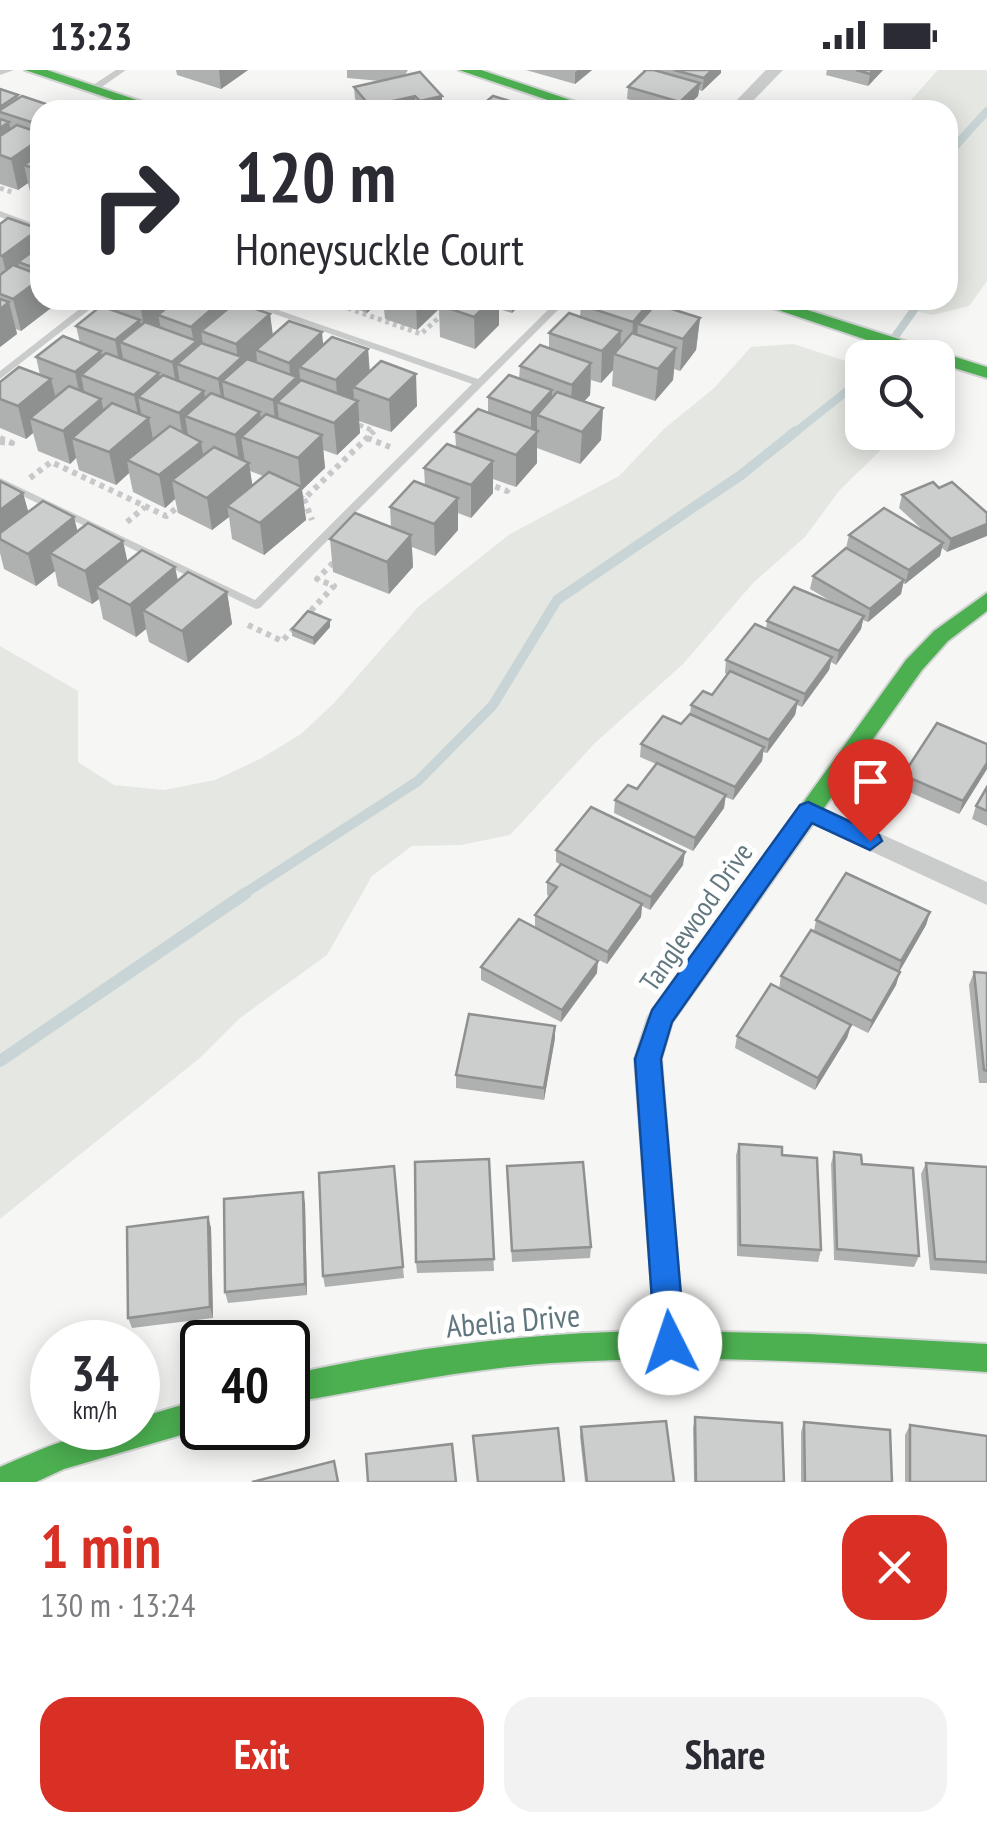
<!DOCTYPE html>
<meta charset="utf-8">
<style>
body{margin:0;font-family:"PT Sans Narrow",sans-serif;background:#f2f2f3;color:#2b2b33;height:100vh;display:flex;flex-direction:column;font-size:38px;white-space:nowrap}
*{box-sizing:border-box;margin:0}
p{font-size:32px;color:#7c7c81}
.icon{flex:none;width:55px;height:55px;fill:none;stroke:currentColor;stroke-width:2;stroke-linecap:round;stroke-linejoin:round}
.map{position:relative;height:1412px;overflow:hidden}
.sheet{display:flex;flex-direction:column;background:#fff;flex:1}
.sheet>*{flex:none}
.top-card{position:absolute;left:30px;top:30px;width:928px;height:210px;border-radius:30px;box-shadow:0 5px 25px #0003;background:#fff;color:#2b2b33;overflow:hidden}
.controls{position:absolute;left:845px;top:270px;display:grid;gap:20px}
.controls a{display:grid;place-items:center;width:110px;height:110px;border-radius:20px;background:#fff;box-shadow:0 5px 25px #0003;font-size:50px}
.speed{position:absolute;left:30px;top:1250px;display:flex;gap:20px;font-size:50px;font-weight:700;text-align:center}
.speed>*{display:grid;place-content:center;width:130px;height:130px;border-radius:50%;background:#fff;box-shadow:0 5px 25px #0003;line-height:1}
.speed small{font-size:25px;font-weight:400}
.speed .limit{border:5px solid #111;border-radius:15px;background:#fff;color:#111}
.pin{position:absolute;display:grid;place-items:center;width:85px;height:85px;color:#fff;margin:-102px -42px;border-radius:50% 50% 50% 0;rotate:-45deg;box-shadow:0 0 10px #0007}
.pin .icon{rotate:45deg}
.me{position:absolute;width:110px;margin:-55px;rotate:356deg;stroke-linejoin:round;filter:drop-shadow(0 0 8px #0008)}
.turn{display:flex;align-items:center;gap:35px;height:210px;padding:0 40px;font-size:45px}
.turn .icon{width:130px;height:130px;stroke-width:2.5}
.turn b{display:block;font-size:70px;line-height:85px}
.round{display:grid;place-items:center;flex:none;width:105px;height:105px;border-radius:30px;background:#f2f2f3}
.summary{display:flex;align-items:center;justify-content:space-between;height:170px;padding:0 40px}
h1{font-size:60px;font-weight:700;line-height:75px;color:#d93025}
.cta{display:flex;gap:20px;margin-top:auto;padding:20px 40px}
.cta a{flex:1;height:115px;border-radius:30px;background:#d93025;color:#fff;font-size:40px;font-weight:700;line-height:115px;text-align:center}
.cta a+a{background:#f2f2f3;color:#2b2b33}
.status{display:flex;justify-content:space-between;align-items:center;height:70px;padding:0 50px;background:#fff;direction:ltr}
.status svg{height:28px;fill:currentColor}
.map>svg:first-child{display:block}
.green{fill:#e5e8e2}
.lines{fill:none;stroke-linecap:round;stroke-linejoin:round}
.stream-far2{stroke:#c8d4d5;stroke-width:8}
.stream-far1{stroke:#c8d4d5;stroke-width:10}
.stream{stroke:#c8d4d5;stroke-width:12}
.fast-casing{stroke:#d1d3d3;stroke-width:4}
.path-far1{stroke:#c7c8c9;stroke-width:5;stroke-dasharray:4 4;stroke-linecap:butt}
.path{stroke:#c7c8c9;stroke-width:6;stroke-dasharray:5 5;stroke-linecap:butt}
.lane{fill:#cacccc;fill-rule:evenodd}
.street{fill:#cacccc;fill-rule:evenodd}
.fast{fill:#4caf50;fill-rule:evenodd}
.wall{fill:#afb1b1;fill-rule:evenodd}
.shaded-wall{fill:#8f9090}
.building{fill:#cccece;stroke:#8f9090;stroke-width:2.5}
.route{fill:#1a73e8;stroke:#114b97;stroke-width:2.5}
.labels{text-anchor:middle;stroke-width:10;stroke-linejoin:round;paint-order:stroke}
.street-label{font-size:28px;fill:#61777f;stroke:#fff}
.near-street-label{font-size:32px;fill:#61777f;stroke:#fff}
</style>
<div class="status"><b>13:23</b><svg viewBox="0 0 49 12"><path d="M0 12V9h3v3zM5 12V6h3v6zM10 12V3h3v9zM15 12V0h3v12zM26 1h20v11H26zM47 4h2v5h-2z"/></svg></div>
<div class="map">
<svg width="987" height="1412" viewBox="0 0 987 1412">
<rect width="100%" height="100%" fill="#f6f6f5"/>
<g class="green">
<path d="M938,0H987V211L969,236L933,245L866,230H948V40H902Z"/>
<path d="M793,274L862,296V362L898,363L839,421L805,467L754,512L683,594L595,673L510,765L461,775L412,776L372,806L327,885L240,948L201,987L0,1149V576L78,621V692L114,715L164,720L215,710L260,689L301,664L334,633L419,536L510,464L619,406L664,359L714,318L751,277Z"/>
</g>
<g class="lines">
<g class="stream-far2">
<path d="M948,84L987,41"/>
<path d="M880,288L921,230"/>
<path d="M793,364L862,309"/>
</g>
<path class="stream-far1" d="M242,825L418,711L493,635L557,530L741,405L796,361"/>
<path class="stream" d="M0,991L246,823"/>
<g class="fast-casing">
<g id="fast">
<path d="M25,0H47L167,40H144Z"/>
<path d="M459,0H481L600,40H577Z"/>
<path d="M749,230H776L987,297V308L938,293V288H920Z"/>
<path d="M987,523V541L948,571L922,600L672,952L661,989L683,1261L809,1264L987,1274V1302C842,1292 697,1284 552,1293C462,1299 376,1318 288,1333V1305C408,1278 531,1262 655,1261L635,989L648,948L906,590L934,561Z"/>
<path d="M202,1329L205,1358L202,1359L64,1399L36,1412H0V1397C46,1377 87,1358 138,1358V1348Z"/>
</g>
</g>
<g class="path-far1">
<path d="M0,118L12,122"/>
<path d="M325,230L421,264L445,242"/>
<path d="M352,352L374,361L371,364"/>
</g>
<g class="path">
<path d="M0,368L12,373L0,372"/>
<path d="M367,368L390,377"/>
<path d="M30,408L51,392L166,446L181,435"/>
<path d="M486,413L507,421L511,416"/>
<path d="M299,427L304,429L374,361"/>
<path d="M304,429L312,450"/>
<path d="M127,452L145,437"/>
<path d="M304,548L334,516L317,509L336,490"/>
<path d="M248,555L282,571L296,557"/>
</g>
<g class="lane">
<path d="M0,0H14L0,5Z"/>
<path d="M116,0H126L96,21H90V17Z"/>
<path d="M0,141L40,156V162L0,147Z"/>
<path d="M91,230H102L0,309V301Z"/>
<path d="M235,230H249L478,309L558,230H568L260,538L256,539L0,415V408L255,530L472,314Z"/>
</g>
<g class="street">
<path d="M766,0H783L744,40H727Z"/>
<path d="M808,731L987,812V835L799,748L795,741L799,734Z"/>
</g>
<use href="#fast" class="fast"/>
</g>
<g class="wall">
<path d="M176,0H248L221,19L177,5Z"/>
<path d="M347,0H408L405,5L442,39L364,40L355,29L354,17L380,11L347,8Z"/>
<path d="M526,0H592L575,14Z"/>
<path d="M643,0H721V3L702,21L699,20L698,26L683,40H664L627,29L628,17L643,3Z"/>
<path d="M827,0H883L868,16L826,5Z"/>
<path d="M0,19L18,25L19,28L55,37V40H40V129L31,126L28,113L18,120L0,114Z"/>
<path d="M0,154L39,159L40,230H61L55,235L50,233L51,238L21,261L16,259L17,264L0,277Z"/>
<path d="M109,230H226L227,240L270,244L273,265L323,275L368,279L370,302L417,336L391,362L359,351L360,363L337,385L323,380L325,398L302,420L306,450L264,485L232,469L229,447L212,460L178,443L175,429L165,438L133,422L129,403L116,415L79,400L76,388L70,394L38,381L33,363L26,369L0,358V312L40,305L36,287L80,273L76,256L111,239ZM250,401L263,406L252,415Z"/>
<path d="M334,230H381L367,243Z"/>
<path d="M383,230H525L512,243L499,239V255L475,279L440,267L439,239L417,260L385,249Z"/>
<path d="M581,235L650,240L700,248L696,280L680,301L674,299L673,310L655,331L612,316L613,300L601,313L591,310L590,325L584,331L603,338L601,370L580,394L537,378V393L516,417L493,409V423L471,448L458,443V460L435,486L412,477L413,497L389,524L333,502L330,469L391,457L390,437L425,416L424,398L456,377L455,362L488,343V327L519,309L520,296L549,278V263L580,247Z"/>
<path d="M0,411L23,423L28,442L78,462L123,471L127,492L175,497L178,510L227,522L232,554L188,593L149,572L146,559L136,567L103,549L99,529L92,534L58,516L55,501L36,516L4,499L0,483Z"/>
<path d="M939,418L987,443L947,482L942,478L940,486L905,514L903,513L901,524L868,552L863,550L861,559L836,595L831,592L829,600L802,637L797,635L795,645L767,683L763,682L762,691L733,730L725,727L724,738L693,781L614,743L615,730L637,719L656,694L640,687L641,674L681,654L690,644L691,635L712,625L728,605L725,603L726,590L766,559L767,551L834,533L810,519L813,506L846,478L849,465L925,462L899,438L902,425Z"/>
<path d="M330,557L314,575L292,566V559Z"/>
<path d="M987,674V699L959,744L900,718L903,705Z"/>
<path d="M987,717V756L972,749L976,736Z"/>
<path d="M556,780L683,795L650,840L642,836L641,847L607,894L535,858V845L549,826L547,825V812L561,795L556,792Z"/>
<path d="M930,842L926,855L899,902L896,915L868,963L798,928L851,955L847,968L815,1020L735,978L737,966L779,919L781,906L814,861L816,850Z"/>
<path d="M481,897L597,903L561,952L481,910Z"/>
<path d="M974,902L987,903V1013H979L969,915Z"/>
<path d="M555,968L544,1030L456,1018V1005Z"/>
<path d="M739,1074L782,1085L821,1180L818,1192L737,1186L736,1085Z"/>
<path d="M834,1082L862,1094L919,1186L914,1197L834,1190L831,1094Z"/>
<path d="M489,1089L494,1201L417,1203L416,1192Z"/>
<path d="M926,1093L987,1097V1204L930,1200L921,1104Z"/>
<path d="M394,1096L404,1208L325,1217L323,1206Z"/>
<path d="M507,1096L591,1177L590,1188L512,1192Z"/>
<path d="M305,1133L307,1225L228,1233L225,1222Z"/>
<path d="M208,1147L211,1158L213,1248L132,1258L128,1248Z"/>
<path d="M695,1347L784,1412H694L693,1358Z"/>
<path d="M804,1352L892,1412H801V1362Z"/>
<path d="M910,1355L987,1412H905V1365Z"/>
<path d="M581,1357L674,1412H585L580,1367Z"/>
</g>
<g class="shaded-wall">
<path d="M219,0H248L221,19Z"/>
<path d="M578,0H592L575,14V2Z"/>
<path d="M712,0H721V3L702,21L704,8Z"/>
<path d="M873,0H883L868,16L870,4Z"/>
<path d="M700,13L698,26L683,40H679L680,32Z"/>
<path d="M415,26V38L409,40H370V36Z"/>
<path d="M442,26V39L420,40V31Z"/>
<path d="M40,47V55L36,54L39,70L40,69V100L24,95L28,113L18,120L11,89L36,72L31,52Z"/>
<path d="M0,49L9,52L16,83L0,85Z"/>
<path d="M39,159L40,195L18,192L22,209L10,218L2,186Z"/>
<path d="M40,209V230H49L51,238L21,261L13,229Z"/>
<path d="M152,230H179L158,245L161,259L146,271L141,239Z"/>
<path d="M222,230H226L230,259L201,261L204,281L177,294L181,321L178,324L172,292L194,274L191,257Z"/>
<path d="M366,230H381L367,243Z"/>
<path d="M416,230H447L439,235V239L417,260Z"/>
<path d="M492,230H499V255L475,279L474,247Z"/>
<path d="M512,230H525L512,243Z"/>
<path d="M9,232L17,264L0,277V239Z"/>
<path d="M650,232L648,257L638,254L636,278L631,284L633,252Z"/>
<path d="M270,244L274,276L256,280L257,291L244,303L222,311L226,338L223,341L218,309L238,291L236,274Z"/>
<path d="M700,248L696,280L680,301L683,269Z"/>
<path d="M140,250L145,281L120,272L125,299L121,302L115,270Z"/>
<path d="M621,261L620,286L614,284L613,300L601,313L602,281Z"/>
<path d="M322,262L325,294L299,297L301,317L277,332L280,358L276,362L273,330L291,312L289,293Z"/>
<path d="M676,278L673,310L655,331L658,299Z"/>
<path d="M368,279L370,312L353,317L354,327L338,343L336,310Z"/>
<path d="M101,281L108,313L81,305L86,331L82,335L75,302Z"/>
<path d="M591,293L590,325L570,347L572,315Z"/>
<path d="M159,303L165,336L138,327L143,353L149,348L155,380L127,390L129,403L116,415L109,382L140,355L134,325Z"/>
<path d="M416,304L417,336L391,362L389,330Z"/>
<path d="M51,309L59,341L30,348L33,363L26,369L18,336Z"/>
<path d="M552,320L551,351L537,345V393L516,417V385L531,368V343Z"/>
<path d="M204,321L209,353L185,346L189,371L184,375L179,343Z"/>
<path d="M101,329L108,361L72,368L76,388L70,394L63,361Z"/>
<path d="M358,331L360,363L337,385L334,353Z"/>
<path d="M603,338L601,370L580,394L582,362Z"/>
<path d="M260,342L264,374L241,367L245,392L240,397L235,365Z"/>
<path d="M322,365L325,398L302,420L306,450L264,485L260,453L301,418L298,388Z"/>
<path d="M201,372L206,404L172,410L175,429L165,438L159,405Z"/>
<path d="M493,391V423L471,448V415Z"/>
<path d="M249,393L254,426L227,436L229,447L212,460L207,428Z"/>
<path d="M23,423L32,455L0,469V440Z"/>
<path d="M458,428V460L435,486L434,454Z"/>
<path d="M74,447L82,479L50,483L55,501L36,516L28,484Z"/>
<path d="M987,454V466L947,482L951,469Z"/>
<path d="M411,465L413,497L389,524L387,492Z"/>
<path d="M123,471L130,503L96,517L99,529L92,534L85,501Z"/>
<path d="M943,473L940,486L905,514L909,500Z"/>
<path d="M175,497L181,529L143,540L146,559L136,567L130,535Z"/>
<path d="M904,510L901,524L868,552L870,539Z"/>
<path d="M227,522L232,554L188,593L182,561Z"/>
<path d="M864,546L861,559L836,595L839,581Z"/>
<path d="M330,550V557L314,575L313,568Z"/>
<path d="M832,587L829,600L802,637L805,624Z"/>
<path d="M798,631L795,645L767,683L769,670Z"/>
<path d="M764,677L762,691L733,730L735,717Z"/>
<path d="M987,693V699L959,744L963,731Z"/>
<path d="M726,725L724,738L693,781L695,768Z"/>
<path d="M685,782L683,795L650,840L651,827Z"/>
<path d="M642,834L641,847L607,894L608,882Z"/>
<path d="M930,842L926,855L898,904L901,891Z"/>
<path d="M598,891L597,903L561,952L562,940Z"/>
<path d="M900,902L896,915L868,963L872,951Z"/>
<path d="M851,955L847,968L815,1020L818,1008Z"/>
<path d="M555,956V968L544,1030V1018Z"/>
<path d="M303,1122L305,1133L307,1225L305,1214Z"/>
<path d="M208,1147L211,1158L213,1248L210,1237Z"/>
</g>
<g class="building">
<path d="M646,0H654L700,13L680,32L628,17Z"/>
<path d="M674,0H712L704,8Z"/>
<path d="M856,0H873L870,4Z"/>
<path d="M420,2L442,26L420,31L415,26L370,36L354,17Z"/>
<path d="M0,19L18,25L0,37Z"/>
<path d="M22,26L55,37L50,40H40V47L31,52L0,42V40Z"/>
<path d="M493,26L530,37L526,40H476Z"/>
<path d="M0,49L9,52L0,58Z"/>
<path d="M17,55L40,63V69L11,89L0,85V66Z"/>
<path d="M40,84V100L24,95Z"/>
<path d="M8,148L39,159L2,186L0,185V154Z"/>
<path d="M40,176V200L18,192Z"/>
<path d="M13,195L40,205V209L13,229L0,224V205Z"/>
<path d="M0,229L9,232L0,239Z"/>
<path d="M116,230H152L141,239Z"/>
<path d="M176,230H222L191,257L158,245Z"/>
<path d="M444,230H492L474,247L439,235Z"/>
<path d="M586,230H643L650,232L633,252L581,235Z"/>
<path d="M236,232L270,244L236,274L201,261Z"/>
<path d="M656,234L700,248L683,269L638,254Z"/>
<path d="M101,236L140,250L115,270L76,256Z"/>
<path d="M569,243L621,261L602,281L549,263Z"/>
<path d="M289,251L322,262L289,293L256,280Z"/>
<path d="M145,252L197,271L172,292L120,272Z"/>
<path d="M632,263L676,278L658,299L614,284Z"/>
<path d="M63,266L101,281L75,302L36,287Z"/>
<path d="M332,267L368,279L336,310L299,297Z"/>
<path d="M201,273L242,287L218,309L177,294Z"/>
<path d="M540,275L591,293L572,315L520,296Z"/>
<path d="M106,283L159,303L134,325L81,305Z"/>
<path d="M247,289L297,307L273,330L222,311Z"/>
<path d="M381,291L416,304L389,330L353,317Z"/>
<path d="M19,297L51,309L18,336L0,329V312Z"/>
<path d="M163,305L204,321L179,343L138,327Z"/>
<path d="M509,305L552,320L531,343L488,327Z"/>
<path d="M301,310L358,331L334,353L277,332Z"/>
<path d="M69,316L101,329L63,361L30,348Z"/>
<path d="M557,322L603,338L582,362L537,345Z"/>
<path d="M211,323L260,342L235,365L185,346Z"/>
<path d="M112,333L149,348L109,382L72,368Z"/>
<path d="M478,339L538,361L516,385L455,362Z"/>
<path d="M266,344L322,365L298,388L241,367Z"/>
<path d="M170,356L201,372L159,405L127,390Z"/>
<path d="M447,374L493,391L471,415L424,398Z"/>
<path d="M214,377L249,393L207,428L172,410Z"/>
<path d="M269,402L302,417L260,453L227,436Z"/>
<path d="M0,411L23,423L0,440Z"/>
<path d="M414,411L458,428L434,454L390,437Z"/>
<path d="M933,412L939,418L952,412L987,443V454L951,469L902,425Z"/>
<path d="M43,431L74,447L28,484L0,469V463Z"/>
<path d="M884,438L943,473L909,500L849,465Z"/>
<path d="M355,443L411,465L387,492L330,469Z"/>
<path d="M88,453L123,471L85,501L50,483Z"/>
<path d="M846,478L904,510L870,539L813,506Z"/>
<path d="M142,480L175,497L130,535L96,517Z"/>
<path d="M188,502L227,522L182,561L143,540Z"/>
<path d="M794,517L864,546L839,581L767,551Z"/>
<path d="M308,541L330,550L313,568L292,559Z"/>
<path d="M755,554L832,587L805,624L726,590Z"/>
<path d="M730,601L798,631L769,670L691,635L703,621L712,625Z"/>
<path d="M690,644L764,677L735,717L641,674L663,646L681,654Z"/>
<path d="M937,653L987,674V693L963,731L903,705Z"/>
<path d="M657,693L726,725L695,768L615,730L628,715L637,719Z"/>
<path d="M987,717V741L976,736Z"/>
<path d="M591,737L685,782L651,827L556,780Z"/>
<path d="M561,794L642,834L608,882L535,845L557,817L547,812Z"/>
<path d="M846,803L930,842L901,891L816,850Z"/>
<path d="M519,849L598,891L562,940L481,897Z"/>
<path d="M811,860L900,902L872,951L781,906Z"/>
<path d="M974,902L987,903V1001L984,1000Z"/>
<path d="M771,914L851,955L818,1008L737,966Z"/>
<path d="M469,944L555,956L544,1018L456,1005Z"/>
<path d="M739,1074L782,1077V1085L817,1088L821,1180L740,1175Z"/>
<path d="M834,1082L861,1085L862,1094L913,1098L919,1186L837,1179Z"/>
<path d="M489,1089L494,1189L416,1192L415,1092Z"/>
<path d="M583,1092L591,1177L512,1181L507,1096Z"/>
<path d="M926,1093L987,1097V1192L935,1189Z"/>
<path d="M394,1096L403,1197L323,1206L319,1103Z"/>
<path d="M303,1122L305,1214L225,1222L224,1129Z"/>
<path d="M208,1147L210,1237L128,1248L127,1157Z"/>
<path d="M695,1347L782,1353L784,1412H696Z"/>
<path d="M666,1351L674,1412H587L581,1357Z"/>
<path d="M804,1352L890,1360L892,1412H805Z"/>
<path d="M910,1355L987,1366V1412H910Z"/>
<path d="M558,1358L564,1412H478L473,1366Z"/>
<path d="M452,1374L456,1412H368L366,1384Z"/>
<path d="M334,1391L338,1412H252Z"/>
</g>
<path class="route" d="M808,732L879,765L882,771L870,780L812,753L672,952L661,989L685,1273L680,1283L670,1287L660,1283L655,1273L635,989L652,940L800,735Z"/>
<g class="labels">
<g class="street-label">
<text transform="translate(696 847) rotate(-55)" y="10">Tanglewood Drive</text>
</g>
<g class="near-street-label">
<text transform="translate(513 1251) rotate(-5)" y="11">Abelia Drive</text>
</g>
</g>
</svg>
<div class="controls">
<a><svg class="icon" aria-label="search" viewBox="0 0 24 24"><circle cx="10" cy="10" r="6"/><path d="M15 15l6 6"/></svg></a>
</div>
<div class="speed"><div>34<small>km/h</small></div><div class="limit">40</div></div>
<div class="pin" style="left:870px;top:771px;background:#d93025"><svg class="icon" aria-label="arrive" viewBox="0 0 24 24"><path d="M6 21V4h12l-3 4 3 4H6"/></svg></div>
<svg class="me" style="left:670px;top:1273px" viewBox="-20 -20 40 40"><circle r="19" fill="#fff"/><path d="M0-13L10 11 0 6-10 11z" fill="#1a73e8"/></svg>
<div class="top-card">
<div class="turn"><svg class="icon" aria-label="right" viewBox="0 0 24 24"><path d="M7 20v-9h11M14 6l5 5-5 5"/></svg><div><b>120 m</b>Honeysuckle Court</div></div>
</div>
</div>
<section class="sheet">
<div class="summary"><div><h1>1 min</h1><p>130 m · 13:24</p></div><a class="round" style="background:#d93025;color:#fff"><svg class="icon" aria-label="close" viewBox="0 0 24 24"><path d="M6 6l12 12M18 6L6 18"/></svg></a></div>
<div class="cta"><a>Exit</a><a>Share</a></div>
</section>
